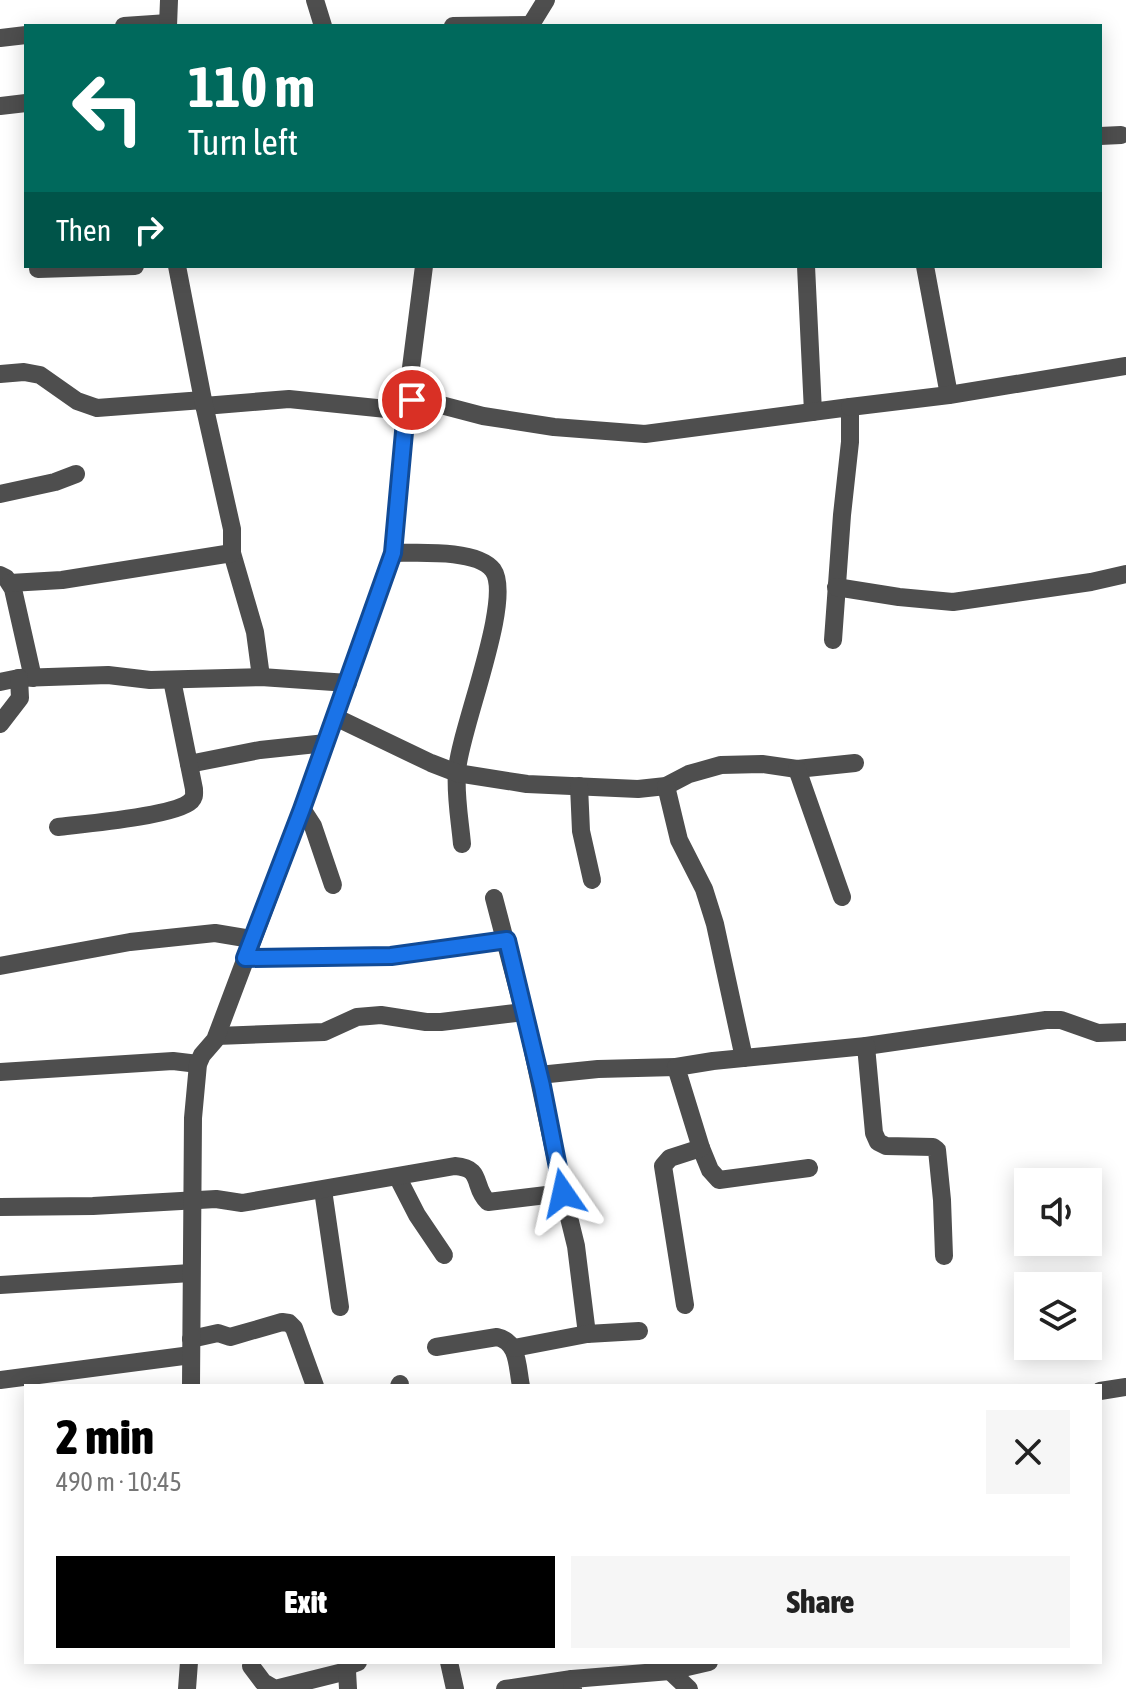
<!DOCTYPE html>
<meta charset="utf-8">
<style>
body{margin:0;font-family:"Asap Condensed",sans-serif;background:#f6f6f6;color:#222;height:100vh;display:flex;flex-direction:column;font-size:30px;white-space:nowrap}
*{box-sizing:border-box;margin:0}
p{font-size:26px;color:#767676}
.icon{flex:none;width:44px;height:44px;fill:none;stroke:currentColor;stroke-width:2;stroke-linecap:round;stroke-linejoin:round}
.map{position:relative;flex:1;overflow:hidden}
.details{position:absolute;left:24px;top:1384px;width:1078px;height:280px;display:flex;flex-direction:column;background:#fff;border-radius:0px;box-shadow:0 4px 20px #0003}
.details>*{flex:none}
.guide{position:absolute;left:24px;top:24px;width:1078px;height:244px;border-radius:0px;box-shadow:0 4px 20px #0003;background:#00695c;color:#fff;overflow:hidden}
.controls{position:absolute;left:1014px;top:1168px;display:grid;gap:16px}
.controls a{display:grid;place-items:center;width:88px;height:88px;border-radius:0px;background:#fff;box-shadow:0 4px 20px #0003;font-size:40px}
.pin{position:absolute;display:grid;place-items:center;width:68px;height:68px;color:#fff;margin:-34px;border:4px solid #fff;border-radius:50%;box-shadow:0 2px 8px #0007}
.me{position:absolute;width:88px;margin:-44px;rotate:349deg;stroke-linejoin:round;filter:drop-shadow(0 0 6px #0008)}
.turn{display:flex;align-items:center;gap:28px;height:168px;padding:0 32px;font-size:36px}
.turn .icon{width:104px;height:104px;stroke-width:2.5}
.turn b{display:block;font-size:56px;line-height:68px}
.then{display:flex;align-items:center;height:76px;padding:0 32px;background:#0003;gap:16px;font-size:30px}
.round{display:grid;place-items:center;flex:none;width:84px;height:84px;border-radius:0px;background:#f6f6f6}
.summary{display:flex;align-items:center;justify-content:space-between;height:136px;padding:0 32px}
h1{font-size:48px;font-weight:800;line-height:60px;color:#000}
.primary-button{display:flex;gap:16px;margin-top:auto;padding:16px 32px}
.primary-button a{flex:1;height:92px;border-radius:0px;background:#000;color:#fff;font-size:32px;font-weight:800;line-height:92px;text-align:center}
.primary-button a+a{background:#f6f6f6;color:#222}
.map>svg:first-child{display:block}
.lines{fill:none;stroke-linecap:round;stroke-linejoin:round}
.minor{stroke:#4e4e4e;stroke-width:18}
.route-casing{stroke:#114b97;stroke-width:20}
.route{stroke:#1a73e8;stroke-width:14}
</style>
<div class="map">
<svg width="1126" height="1689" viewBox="0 0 1126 1689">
<rect width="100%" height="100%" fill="#fff"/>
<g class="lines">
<g class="minor">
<path d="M315,0L323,26"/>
<path d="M124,26L168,23"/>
<path d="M168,26L169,0"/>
<path d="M453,26L531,25"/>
<path d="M530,26L546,0"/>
<path d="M0,38L26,35"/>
<path d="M0,106L26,103"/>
<path d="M1100,136L1121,135"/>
<path d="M806,266L813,412"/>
<path d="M925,266L949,395"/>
<path d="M38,269L135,266"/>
<path d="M0,374L24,372L40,375L77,401L97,408L203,400"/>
<path d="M407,399L441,405L483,416L554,427L645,434L850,407V442L842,515L833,640"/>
<path d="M204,406L289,399L406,411"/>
<path d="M850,407L949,395L1126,366"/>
<path d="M0,494L55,482L76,474"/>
<path d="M232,553L255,632L261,677"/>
<path d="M393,553C418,553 477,549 493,570C514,599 459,732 457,771C455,795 460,821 462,844"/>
<path d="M0,575L6,578L13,589L33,678"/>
<path d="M10,583L62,580L232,553V529L203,400L177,266"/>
<path d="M836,587L899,597L953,602L1091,582L1126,574"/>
<path d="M0,682L19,678L108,675L150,680L261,677L348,683"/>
<path d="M335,717L431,763L457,773L527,784L638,789L666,786L689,774L721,765L762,764L797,769L855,763"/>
<path d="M0,724L20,698L19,678"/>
<path d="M189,764L260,750L326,743"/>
<path d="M797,769L842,897"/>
<path d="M579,786L581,831L592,880"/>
<path d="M666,786L679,840L704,889L715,924L744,1058"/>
<path d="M302,809L313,826L333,885"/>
<path d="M58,827C83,824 176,816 191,801C195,796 194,795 194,789L172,680"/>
<path d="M245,958L391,956L507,940"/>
<path d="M0,966L130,942L215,933L251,939"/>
<path d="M217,1036L324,1032L357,1017L381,1015L426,1022H441L524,1012"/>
<path d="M866,1046L1046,1020H1061L1098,1033L1126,1032"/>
<path d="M0,1072L173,1061L198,1064"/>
<path d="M539,1075L598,1069L676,1067"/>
<path d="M701,1148L710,1170L719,1180L809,1168"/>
<path d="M398,1178L417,1215L444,1255"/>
<path d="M323,1190L340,1307"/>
<path d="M563,1193L576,1246L587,1334"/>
<path d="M0,1207L93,1206L216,1199L242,1203L455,1166C484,1168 472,1187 488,1202L563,1193L528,1028L494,898"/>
<path d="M0,1285L191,1273"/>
<path d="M685,1305L663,1166L670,1158L701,1148L676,1067L713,1061L866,1046L874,1133L878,1142L886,1146L933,1147L937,1150L942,1200L944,1256"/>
<path d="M191,1339L218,1333L230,1337L282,1322L289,1323L294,1328L315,1386"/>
<path d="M436,1347L497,1337C519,1342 517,1367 521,1386"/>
<path d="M514,1348L587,1334L639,1331"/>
<path d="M0,1380L191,1355"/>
<path d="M191,1386L193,1118L198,1064L202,1055L215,1040L302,809L393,553L407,399L424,266"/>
<path d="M399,1386L400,1384"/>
<path d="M1100,1391L1126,1387"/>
<path d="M449,1662L455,1689"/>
<path d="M251,1666L263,1682L275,1689L347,1671"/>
<path d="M670,1671L689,1689"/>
<path d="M187,1689L189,1662"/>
<path d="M348,1689L347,1671L350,1665L358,1662"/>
<path d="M505,1689L572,1679"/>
<path d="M573,1689L572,1679L670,1671L709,1662"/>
</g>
</g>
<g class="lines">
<g class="route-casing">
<path id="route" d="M412,400L407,399L393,553L302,809L245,958L391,956L507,940L542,1086L563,1193"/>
</g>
<use href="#route" class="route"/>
</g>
</svg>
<div class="controls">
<a><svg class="icon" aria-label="sound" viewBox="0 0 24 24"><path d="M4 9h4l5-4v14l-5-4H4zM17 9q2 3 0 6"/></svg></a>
<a><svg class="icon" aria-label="layers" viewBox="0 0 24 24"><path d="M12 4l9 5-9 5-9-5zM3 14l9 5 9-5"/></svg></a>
</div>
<div class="pin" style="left:412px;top:400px;background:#d93025"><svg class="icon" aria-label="arrive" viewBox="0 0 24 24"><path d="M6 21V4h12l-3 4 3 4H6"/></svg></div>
<svg class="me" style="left:563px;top:1193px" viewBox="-20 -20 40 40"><path d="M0-17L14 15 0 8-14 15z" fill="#1a73e8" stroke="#fff" stroke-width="4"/></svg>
<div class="guide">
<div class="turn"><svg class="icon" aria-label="left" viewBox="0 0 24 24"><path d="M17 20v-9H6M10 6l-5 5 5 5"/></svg><div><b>110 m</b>Turn left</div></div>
<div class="then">Then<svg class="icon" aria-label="right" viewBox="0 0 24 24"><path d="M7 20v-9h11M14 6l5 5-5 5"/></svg></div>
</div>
<section class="details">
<div class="summary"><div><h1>2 min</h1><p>490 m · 10:45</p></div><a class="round"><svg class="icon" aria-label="close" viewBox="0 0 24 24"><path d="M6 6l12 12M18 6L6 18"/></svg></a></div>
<div class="primary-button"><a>Exit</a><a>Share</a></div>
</section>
</div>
